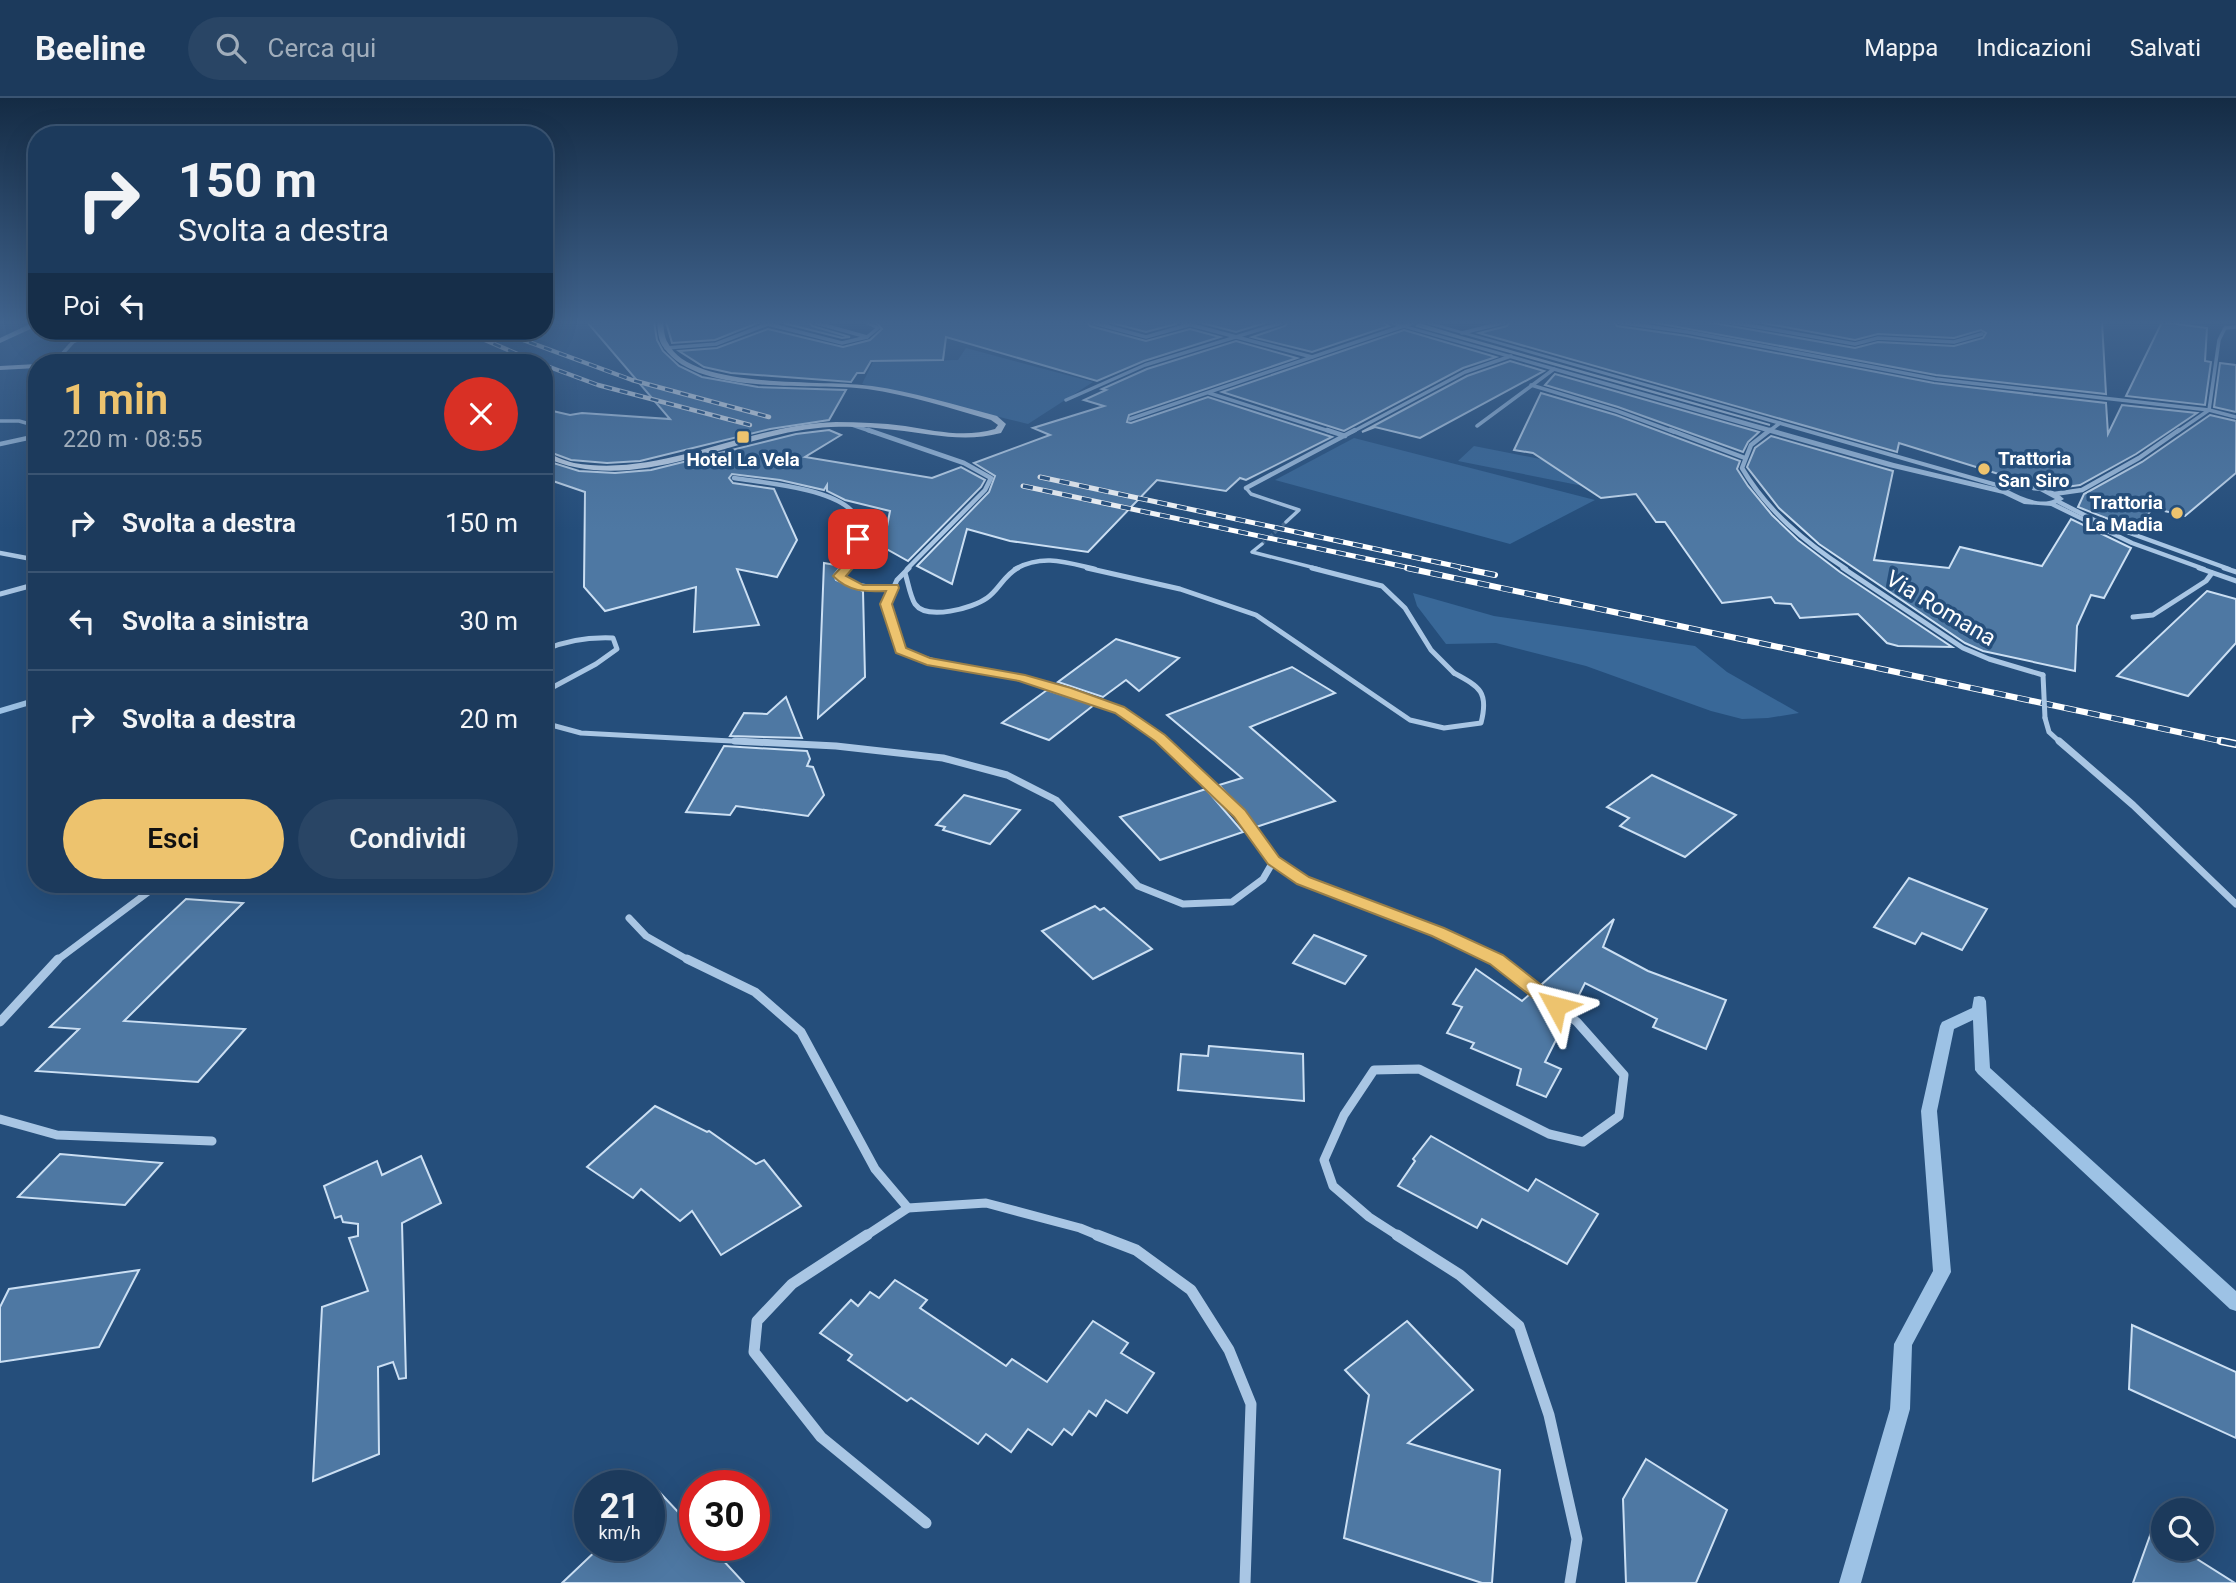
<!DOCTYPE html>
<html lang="it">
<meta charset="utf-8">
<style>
body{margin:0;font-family:Roboto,sans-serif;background:#294565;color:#f1f3f6;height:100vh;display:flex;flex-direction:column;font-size:26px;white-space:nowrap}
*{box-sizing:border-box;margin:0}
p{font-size:23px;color:#a0adbb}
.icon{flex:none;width:38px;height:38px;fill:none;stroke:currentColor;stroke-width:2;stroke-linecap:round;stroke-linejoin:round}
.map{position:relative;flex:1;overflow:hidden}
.sheet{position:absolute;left:28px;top:256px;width:525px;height:539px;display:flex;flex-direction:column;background:#1c3a5c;border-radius:28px;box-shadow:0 7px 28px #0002,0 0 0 2px #3a5472}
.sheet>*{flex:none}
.top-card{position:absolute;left:28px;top:28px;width:525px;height:214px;border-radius:28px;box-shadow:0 7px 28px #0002,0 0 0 2px #3a5472;background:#1c3a5c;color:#f1f3f6;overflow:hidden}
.buttons{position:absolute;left:2151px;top:1400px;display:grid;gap:14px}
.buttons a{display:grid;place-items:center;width:63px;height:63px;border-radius:50%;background:#1c3a5c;box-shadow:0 7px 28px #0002,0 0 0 2px #3a5472;font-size:35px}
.speed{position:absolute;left:574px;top:1372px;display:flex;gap:14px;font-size:35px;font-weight:700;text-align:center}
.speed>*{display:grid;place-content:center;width:91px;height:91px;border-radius:50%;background:#1c3a5c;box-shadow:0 7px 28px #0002,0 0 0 2px #3a5472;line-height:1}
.speed small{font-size:18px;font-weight:400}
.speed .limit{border:10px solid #d22;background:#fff;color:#111}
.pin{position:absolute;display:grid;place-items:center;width:60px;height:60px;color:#fff;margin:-30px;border-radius:14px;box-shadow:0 4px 10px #0006}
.me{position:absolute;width:77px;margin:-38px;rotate:308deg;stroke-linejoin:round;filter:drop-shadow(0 0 5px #0008)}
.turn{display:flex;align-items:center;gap:24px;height:147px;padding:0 35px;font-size:32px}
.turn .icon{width:91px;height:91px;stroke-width:2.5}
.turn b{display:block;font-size:49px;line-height:60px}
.then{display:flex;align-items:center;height:66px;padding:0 35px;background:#0003;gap:14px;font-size:26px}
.round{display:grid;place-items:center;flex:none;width:74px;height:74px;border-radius:37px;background:#294565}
.overview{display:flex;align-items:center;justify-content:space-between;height:119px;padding:0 35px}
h1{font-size:42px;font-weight:600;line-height:52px;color:#edc36e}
.action{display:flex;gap:14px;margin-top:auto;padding:14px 35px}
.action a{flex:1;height:80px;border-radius:42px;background:#edc36e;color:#111;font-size:28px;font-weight:600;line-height:80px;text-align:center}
.action a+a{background:#294565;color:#f1f3f6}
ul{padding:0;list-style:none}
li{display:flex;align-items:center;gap:21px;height:98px;padding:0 35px;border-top:2px solid #3a5472}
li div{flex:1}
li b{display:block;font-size:26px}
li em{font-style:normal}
header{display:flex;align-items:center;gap:42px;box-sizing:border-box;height:98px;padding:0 35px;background:#1c3a5c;border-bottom:2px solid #3a5472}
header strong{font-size:33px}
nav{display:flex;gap:38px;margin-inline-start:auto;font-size:24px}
.search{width:490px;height:63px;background:#294565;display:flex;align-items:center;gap:18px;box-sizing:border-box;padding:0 24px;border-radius:38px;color:#a0adbb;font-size:26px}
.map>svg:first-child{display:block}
.green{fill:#396898}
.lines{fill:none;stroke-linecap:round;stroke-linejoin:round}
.stream{fill:#9dc2e5;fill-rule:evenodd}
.building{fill:#4e78a3;stroke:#cbdff3;stroke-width:2}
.pedestrian-tunnel{stroke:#46698f;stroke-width:3.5;stroke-dasharray:3.5 2;stroke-linecap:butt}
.pedestrian-far1{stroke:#a9c6e4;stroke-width:3.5}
.pedestrian{stroke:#a9c6e4;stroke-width:5}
.minor-far5{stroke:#a9c6e4;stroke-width:3.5}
.minor-far4{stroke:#a9c6e4;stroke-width:4.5}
.minor-far3{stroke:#a9c6e4;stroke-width:5}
.minor-far2{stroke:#a9c6e4;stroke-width:7}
.minor-far1{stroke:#a9c6e4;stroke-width:9}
.minor{stroke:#a9c6e4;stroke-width:11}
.tertiary{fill:#a9c6e4;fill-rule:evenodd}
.secondary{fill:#d2e2f4;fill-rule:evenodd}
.rail-far3-casing{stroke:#fff;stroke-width:4.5}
.rail-far2-casing{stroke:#fff;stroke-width:5}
.rail-far1-casing{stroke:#fff;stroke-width:6}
.rail-casing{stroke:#fff;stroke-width:8}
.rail-far3{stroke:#254e7b;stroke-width:2.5;stroke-dasharray:8;stroke-linecap:butt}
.rail-far2{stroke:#254e7b;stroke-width:3.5;stroke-dasharray:10;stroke-linecap:butt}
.rail-far1{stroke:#254e7b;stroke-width:4.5;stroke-dasharray:12;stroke-linecap:butt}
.rail{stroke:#254e7b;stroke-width:5;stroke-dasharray:16;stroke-linecap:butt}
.minor-bridge{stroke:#a9c6e4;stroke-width:5}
.route{fill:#edc36e;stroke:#9a7f48;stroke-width:2}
.poi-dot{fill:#edc36e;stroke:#254e7b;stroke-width:2.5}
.labels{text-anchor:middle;stroke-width:7;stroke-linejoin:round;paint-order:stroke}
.far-poi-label{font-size:19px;font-weight:bold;fill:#fff;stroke:#254e7b;text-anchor:start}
.street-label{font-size:23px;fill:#fff;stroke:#254e7b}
</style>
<header>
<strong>Beeline</strong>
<div class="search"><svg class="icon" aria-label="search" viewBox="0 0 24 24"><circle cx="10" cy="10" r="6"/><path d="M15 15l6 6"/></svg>Cerca qui</div>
<nav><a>Mappa</a><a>Indicazioni</a><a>Salvati</a></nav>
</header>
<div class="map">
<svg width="2236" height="1485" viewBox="0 0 2236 1485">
<rect width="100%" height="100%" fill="#254e7b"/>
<g class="green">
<path d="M966,250L1093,284L1028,326L862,286L873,264L958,262Z"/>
<path d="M1354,340L1595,402L1510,446L1275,382Z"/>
<path d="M1474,348L1601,373L1588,389L1458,363Z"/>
<path d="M1413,495L1494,518L1695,548L1727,574L1799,615L1768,620L1742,621L1711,613L1586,568L1496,545L1446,546L1417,508Z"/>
</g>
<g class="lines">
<g class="stream">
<path d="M37,599V605L0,616V610Z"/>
<path d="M1979,898L1984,899L1986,903L1990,970L2236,1193V1213L2230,1211L1978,976L1975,972L1973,922L1954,931L1937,1013L1951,1174L1912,1247L1910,1311L1861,1485H1839L1890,1311L1894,1246L1933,1173L1921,1013L1940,928L1942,924L1972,910L1974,899Z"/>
</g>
</g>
<g class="building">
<path d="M587,224H654L657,242L663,253L679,268L702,279L758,289L846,292L829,322L770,331L640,363L607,365L571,362L544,352V311L570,317L582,315L670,321Z"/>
<path d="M666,224H760L715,242L672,245Z"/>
<path d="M779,224H809L812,228L850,239L842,240Z"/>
<path d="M876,224H1087L1090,228L1146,243L1190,231L1220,239L1144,263L1097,283L946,239L943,262L871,263L864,275H857L851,284L731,275L704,269L679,253L717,250L768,231L843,249L870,242L882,231Z"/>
<path d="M1108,224H1176V226L1146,234Z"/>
<path d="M1198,224H1268L1236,234Z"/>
<path d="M1288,224H1382L1389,228L1312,254L1252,239L1285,228Z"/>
<path d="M1510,224H1614L1617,228L1687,238L1934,285L2106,305L2108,336L2122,307L2197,315L2136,356L2080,387L2059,390L2005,378L1899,345L1897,354L1479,235L1507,228Z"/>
<path d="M1651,224H1708L1855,250L1878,244L1954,248L1983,240L1986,235L1981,232L1954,240L1878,236L1855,242L1757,224H2102L2106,296L1936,277Z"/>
<path d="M2162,224L2207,230L2205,263L2211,264L2205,307L2126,298Z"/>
<path d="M1419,226L1461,239L1770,327L1417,228Z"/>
<path d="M1404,232L1496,259L1463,270L1344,333L1222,294Z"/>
<path d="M1236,243L1297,260L1129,317L1127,324L1131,325L1208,299L1332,339L1246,382L1240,380L1226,393L1157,382L1088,454L1010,443L967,431L952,486L917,468L989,394L995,378L974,365L1050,337L1033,330L1104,308L1084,302L1106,292L1102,291L1147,271Z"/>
<path d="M1510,263L1544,273L1420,340L1375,329L1362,334L1467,278Z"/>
<path d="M2220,265L2236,267V314L2214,309Z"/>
<path d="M1555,276L1759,334L1748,344L1743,354L1618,309L1545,287Z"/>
<path d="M1541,295L1616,317L1740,363L1737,371L1748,388L1772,417L1798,442L1840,474L1952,549L1898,548L1887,545L1858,516L1800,520L1791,506L1775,505L1771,499L1722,505L1665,424H1656L1636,396L1601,400L1533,355L1514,352Z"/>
<path d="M2210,317L2236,323V375L2185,418L2152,410L2139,433L2078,409L2084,396L2142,364Z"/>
<path d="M829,332L841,337L805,359L932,380L961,369L985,382L981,389L908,463L883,449L890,413L845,402L827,393V387L824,392L780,382L732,376L729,380L733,385L774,391L797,442L777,479L737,471L759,527L694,534L696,489L605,513L584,489L585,394L544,380V362L579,373L615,375L651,372L796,336Z"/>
<path d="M1771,338L1893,373L1874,462L1949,470L1960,449L2042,468L2071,421L2131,450L2104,500L2091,497L2077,528L2075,573L1983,553L1965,545L1819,446L1779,410L1747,369L1755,350Z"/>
<path d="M824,465L841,468L834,477L836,482L863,493L865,579L818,620Z"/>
<path d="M2207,493L2236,501V545L2188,598L2117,578Z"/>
<path d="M1116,541L1179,560L1139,593L1126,582L1103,599L1058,584Z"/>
<path d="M1292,569L1335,595L1250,629L1335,703L1256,729L1219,687L1242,680L1167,617Z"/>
<path d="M1047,592L1094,607L1049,642L1002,625Z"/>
<path d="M786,599L802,640L730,638L744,615L767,616Z"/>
<path d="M724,648L807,653L810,661L807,668L813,669L824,697L808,718L736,708L730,717L686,714Z"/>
<path d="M1652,677L1736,717L1685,759L1620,728L1629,720L1607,709Z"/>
<path d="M1206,691L1243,734L1160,762L1120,719Z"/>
<path d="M964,697L1020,712L990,746L943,732L945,729L936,727Z"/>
<path d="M1909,780L1987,811L1962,852L1922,835L1915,846L1874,829Z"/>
<path d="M186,801L243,805L124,923L245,931L198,984L36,973L79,931L50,929Z"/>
<path d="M1095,808L1100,812L1104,810L1152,851L1093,881L1042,833Z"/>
<path d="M1614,821L1603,849L1648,873L1726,902L1706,951L1653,929L1657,921L1585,885L1572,911L1541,887Z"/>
<path d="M1314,837L1366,858L1345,886L1293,865Z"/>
<path d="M1476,871L1522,903L1530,896L1565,924L1545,964L1561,971L1546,999L1517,987L1521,971L1471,950L1474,945L1447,935L1462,909L1453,906Z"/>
<path d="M1209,948L1303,956L1304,1003L1178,992L1181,956L1208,958Z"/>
<path d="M655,1008L707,1034L709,1033L756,1066L764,1062L801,1108L721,1157L692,1113L680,1123L641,1091L633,1100L587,1069Z"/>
<path d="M1431,1038L1528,1093L1536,1081L1598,1116L1567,1166L1482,1121L1477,1130L1398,1088L1415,1063L1413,1061Z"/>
<path d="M60,1056L162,1065L125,1107L18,1099Z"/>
<path d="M421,1058L441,1105L402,1125L406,1280L399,1281L393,1264L378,1269L379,1356L313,1383L322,1209L368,1193L349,1140L358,1138V1126L343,1124L341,1118L335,1120L324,1088L377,1063L382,1077Z"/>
<path d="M139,1172L99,1249L0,1264V1209L9,1191Z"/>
<path d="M895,1182L927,1202L920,1210L1006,1268L1012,1261L1047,1284L1093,1223L1128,1245L1121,1255L1154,1275L1127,1315L1106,1302L1096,1318L1089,1313L1072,1337L1064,1331L1052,1347L1028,1331L1011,1354L986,1336L978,1346L911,1300L907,1303L848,1262L852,1257L820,1235L851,1202L858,1208L870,1194L879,1200Z"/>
<path d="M1407,1223L1473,1292L1408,1345L1500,1372L1492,1485H1482L1344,1440L1369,1297L1345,1272Z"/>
<path d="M2132,1227L2236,1274V1340L2129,1291Z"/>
<path d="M1646,1361L1727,1412L1696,1485H1626L1623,1401Z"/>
<path d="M649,1383L695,1432V1447H709L744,1485H562L602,1447H649Z"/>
<path d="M2152,1432L2163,1439V1451H2181L2235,1485H2133Z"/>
</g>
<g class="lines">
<path class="pedestrian-tunnel" d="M1262,446L1286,424"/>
<g class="pedestrian-far1">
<path d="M1246,390L1251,396L1299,412L1286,424"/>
<path d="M1262,446L1252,454L1319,471"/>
</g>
<path class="pedestrian" d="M1312,470L1382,488L1405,510L1431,552L1454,575"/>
<g class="minor-far5">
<path d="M866,224L878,230L867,239"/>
<path d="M1091,224L1146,239L1188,227"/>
<path d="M1180,224L1312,259"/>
<path d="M1618,224L1688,234L1935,281L2209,312L2236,319"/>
<path d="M1730,224L1855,246L1878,240L1954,244L1982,236"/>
<path d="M768,226L842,245L867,239L813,224"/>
<path d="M98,233L73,244L63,255L78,260L159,256L165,258L166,262"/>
<path d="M1462,235L1506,224"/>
<path d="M666,250L716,246L773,224"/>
<path d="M1531,287L1617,313L1674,334"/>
<path d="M1209,295L1332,334"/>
<path d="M1066,302L1145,267L1284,224"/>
<path d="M1130,321L1415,224"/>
<path d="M0,323H19L37,328"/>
<path d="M852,327L873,334"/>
<path d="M1477,328L1554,271"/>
<path d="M1352,334L1465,274L1511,258"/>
<path d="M1768,334L1780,325"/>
<path d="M2177,334L2209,312L2219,242L2225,230L2236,229"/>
</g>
<g class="minor-far4">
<path d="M868,332L964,365L991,380L985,392L907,471"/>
<path d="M1327,332L1345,338"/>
<path d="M1670,332L1745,360"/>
<path d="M1770,332L1751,347L1742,370C1767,413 1805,444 1846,471"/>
<path d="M0,346L37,338"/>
<path d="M734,380C765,385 830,390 852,413C856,417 858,423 861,427L854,455L845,471"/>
<path d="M1246,390L1355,332"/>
<path d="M2054,396L2082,392L2139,360L2179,332"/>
<path d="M2059,404L2094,422L2229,471"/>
<path d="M2052,406L2132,445L2204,471"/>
<path d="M0,455L37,462"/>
<path d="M1015,471C1043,456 1065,464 1095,471"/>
</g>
<g class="minor-far3">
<path d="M846,470L839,478C856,490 874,490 894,490"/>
<path d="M909,470L897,482L886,506L900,552C969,578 1046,577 1113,609C1132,618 1150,631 1166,645"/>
<path d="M1087,470L1180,491L1256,517L1410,622L1444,630L1481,625C1489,594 1480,589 1454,575"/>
<path d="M1843,470L1963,550L1989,561L2043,577"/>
<path d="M2199,470L2236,483"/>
<path d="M2224,470L2236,474"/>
<path d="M905,475C908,484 910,498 915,506C927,523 973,510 987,500C999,492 1004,477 1018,470"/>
<path d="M0,496L37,486"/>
<path d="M2133,519L2153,517L2206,483L2212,475"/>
<path d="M544,552C567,542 588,539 613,540L617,551L596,566L544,594"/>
<path d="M2045,620L2049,634L2061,645"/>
<path d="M544,625L581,635L770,645"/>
</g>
<g class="minor-far2">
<path d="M735,643L836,648L943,660L1007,677L1056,702L1138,788L1183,806L1232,804L1263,781L1274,762L1224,700L1164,643"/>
<path d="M2059,643L2133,707L2236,806"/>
<path d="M1274,762L1303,782L1438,834L1500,863"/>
<path d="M629,820L646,838L690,863"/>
<path d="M56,863L159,786"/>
</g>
<g class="minor-far1">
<path d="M687,861L755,894L801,934L875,1071L908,1110"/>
<path d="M0,924L58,861"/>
<path d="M0,1021L57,1037L212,1043"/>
<path d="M864,1139L908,1110L986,1105L1080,1130L1102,1139"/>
<path d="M1400,1139L1369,1119L1333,1088L1324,1062L1344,1017L1374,972L1419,971L1549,1036L1583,1044L1619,1018L1624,977L1577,924L1497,861"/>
</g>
<g class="minor">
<path d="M867,1137L792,1186L757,1223L754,1254L821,1339L926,1425"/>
<path d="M1097,1137L1136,1152L1191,1192L1229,1252L1251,1306L1245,1485"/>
<path d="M1397,1137L1460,1177L1519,1228L1549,1317L1577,1441L1570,1485"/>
</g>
<path class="tertiary" d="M1384,224H1394L1894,365L2003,391L1420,224H1430L2008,388C2028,384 2049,387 2064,401L2052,408L2024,406L2003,396L1889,369ZM2021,391L2040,393L2055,401C2040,408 2022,399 2008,392Z"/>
<g class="secondary">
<path d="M34,224H37V228L0,245V240Z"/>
<path d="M657,224H663C664,231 664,239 668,245C691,293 825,281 872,288C914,294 955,307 997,318L1006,326L1001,335C964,345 932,336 895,332C874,329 852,328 831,329C737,333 637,401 544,359V354C554,357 564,363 574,365C664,380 747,326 836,324C859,324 882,325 905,328C936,333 965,340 995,331L998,327L991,322C950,310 909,297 867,291C813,284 699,299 664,250C658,243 658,233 657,224Z"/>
<path d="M261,257L314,258L347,264L261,261L112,264L115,262Z"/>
<path d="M37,266V270L0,272V268Z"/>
</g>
<g class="rail-far3-casing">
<g id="rail-far3">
<path d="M464,233L536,264"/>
<path d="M499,233L632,282L769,319"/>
<path d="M544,267L598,287L750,327"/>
</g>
</g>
<g class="rail-far2-casing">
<g id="rail-far2">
<path d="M1040,379L1469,471"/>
<path d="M1023,388L1415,471"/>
</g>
</g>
<g class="rail-far1-casing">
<g id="rail-far1">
<path d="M1407,470L2230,645"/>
<path d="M1461,470L1495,477"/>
</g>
</g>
<g class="rail-casing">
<path id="rail" d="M2221,643L2236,646"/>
</g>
<use href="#rail-far3" class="rail-far3"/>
<use href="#rail-far2" class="rail-far2"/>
<use href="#rail-far1" class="rail-far1"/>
<use href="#rail" class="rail"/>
<path class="minor-bridge" d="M2043,577L2045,620"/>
</g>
<linearGradient id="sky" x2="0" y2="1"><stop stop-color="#142b44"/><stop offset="0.52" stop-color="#40638d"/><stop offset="1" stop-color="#40638d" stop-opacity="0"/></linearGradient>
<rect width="2236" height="432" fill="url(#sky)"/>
<path class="route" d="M854,438L864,441L859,463L846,478L863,487H898L899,490L892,506L906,550L930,560L1025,577L1071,590L1124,609L1165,637L1245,712L1279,759L1309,779L1444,830L1503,857L1563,904L1566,908L1563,913H1550L1490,866L1432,838L1297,786L1268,766L1234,719L1155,643L1115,615L1019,583L927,567L896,555L880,506L886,493C865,494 849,494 833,478L848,462Z"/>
<g class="poi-dot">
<rect x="736" y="332" width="14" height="14" rx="3.5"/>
<circle cx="1984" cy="371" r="7"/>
<circle cx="2177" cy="415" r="7"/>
</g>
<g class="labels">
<g class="far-poi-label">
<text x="1998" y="367">Trattoria<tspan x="1998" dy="22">San Siro</tspan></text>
<text x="743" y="368" text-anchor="middle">Hotel La Vela</text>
<text x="2163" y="411" text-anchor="end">Trattoria<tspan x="2163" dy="22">La Madia</tspan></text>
</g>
<g class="street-label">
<text transform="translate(1941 510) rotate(31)" y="8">Via Romana</text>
</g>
</g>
</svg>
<div class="buttons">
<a><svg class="icon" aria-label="search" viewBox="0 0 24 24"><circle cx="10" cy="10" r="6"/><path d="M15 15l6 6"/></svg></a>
</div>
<div class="speed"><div>21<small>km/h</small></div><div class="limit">30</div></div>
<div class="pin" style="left:858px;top:441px;background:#d93025"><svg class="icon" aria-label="arrive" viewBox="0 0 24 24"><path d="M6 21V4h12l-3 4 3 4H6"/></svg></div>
<svg class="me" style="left:1556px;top:908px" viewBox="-20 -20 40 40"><path d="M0-17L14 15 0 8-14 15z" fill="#edc36e" stroke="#fff" stroke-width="4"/></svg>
<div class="top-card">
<div class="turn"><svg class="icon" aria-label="right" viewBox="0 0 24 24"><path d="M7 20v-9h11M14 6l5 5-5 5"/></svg><div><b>150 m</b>Svolta a destra</div></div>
<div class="then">Poi<svg class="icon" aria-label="left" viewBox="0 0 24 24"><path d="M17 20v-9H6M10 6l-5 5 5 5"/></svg></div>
</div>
<section class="sheet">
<div class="overview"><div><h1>1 min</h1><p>220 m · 08:55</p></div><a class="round" style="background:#d93025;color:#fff"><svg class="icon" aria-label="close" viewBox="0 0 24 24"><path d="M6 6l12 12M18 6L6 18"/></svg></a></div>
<ul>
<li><svg class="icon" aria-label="right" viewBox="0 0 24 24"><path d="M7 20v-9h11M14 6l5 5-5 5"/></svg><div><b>Svolta a destra</b></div><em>150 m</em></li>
<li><svg class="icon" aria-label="left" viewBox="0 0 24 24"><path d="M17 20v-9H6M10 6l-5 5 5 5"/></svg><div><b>Svolta a sinistra</b></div><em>30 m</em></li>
<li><svg class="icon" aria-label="right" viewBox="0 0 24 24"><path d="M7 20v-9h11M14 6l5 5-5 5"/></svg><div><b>Svolta a destra</b></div><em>20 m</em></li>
</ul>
<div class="action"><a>Esci</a><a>Condividi</a></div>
</section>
</div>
